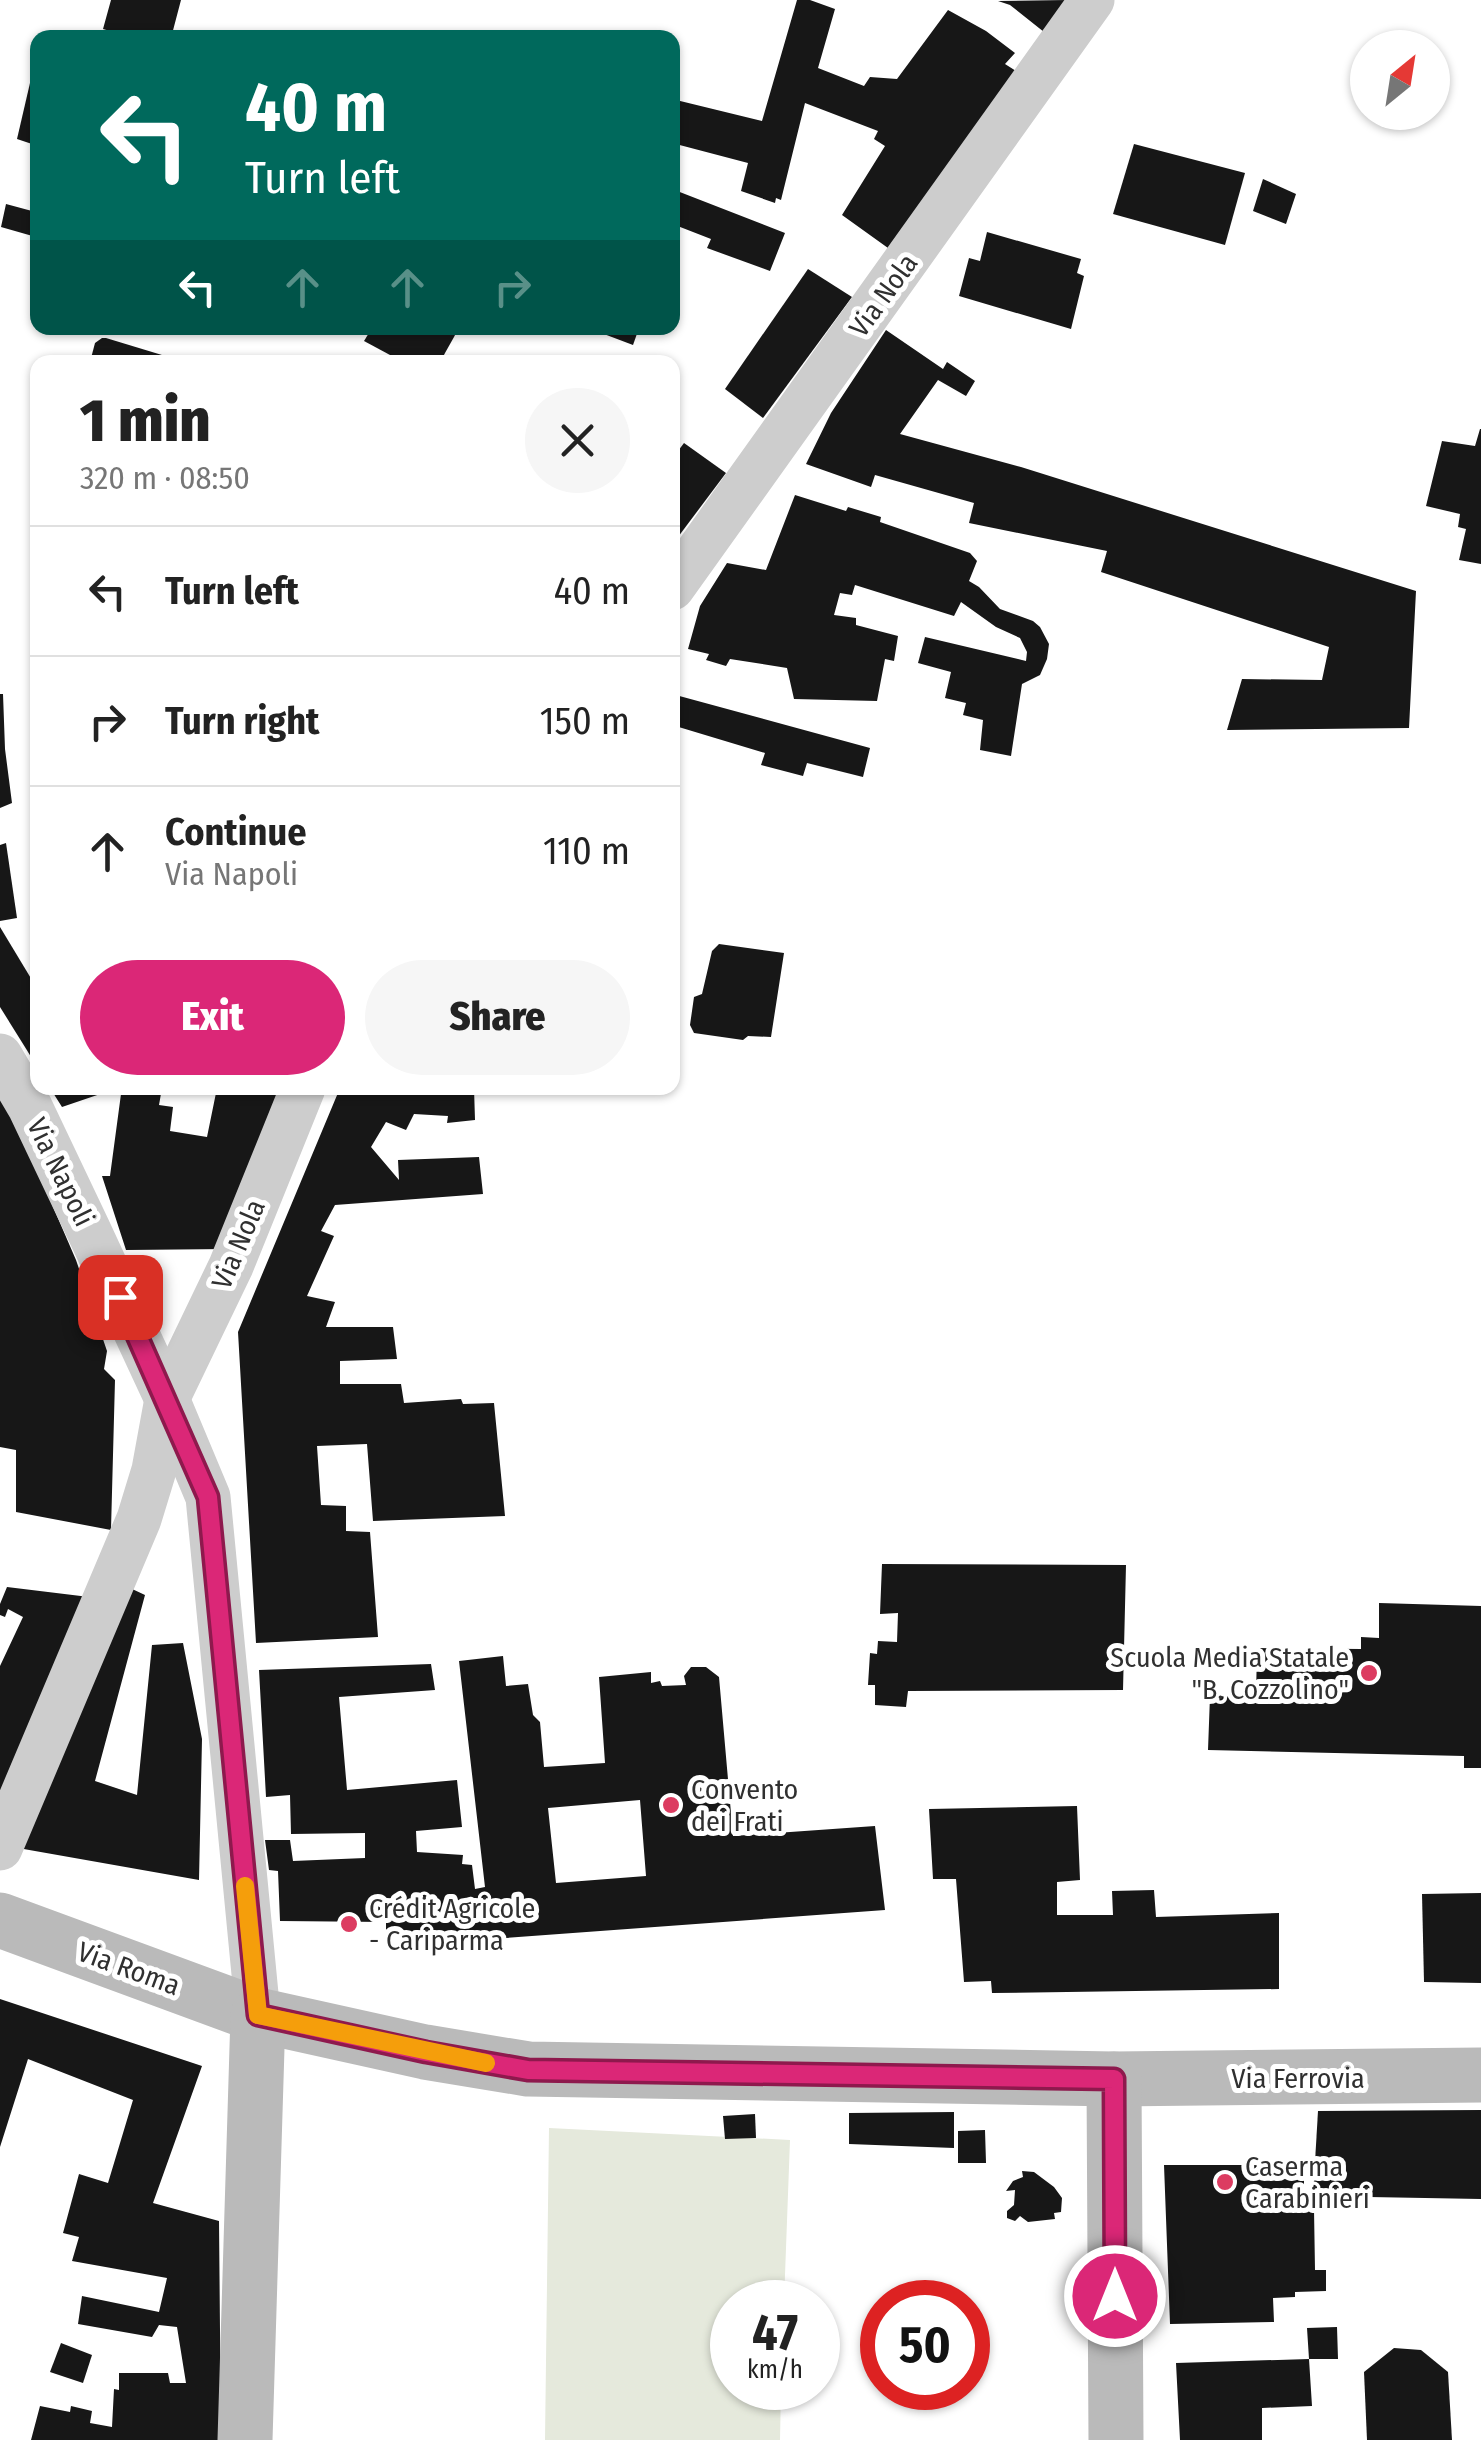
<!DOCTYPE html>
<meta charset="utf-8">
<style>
body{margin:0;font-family:"Fira Sans Condensed",sans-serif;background:#f6f6f6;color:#222;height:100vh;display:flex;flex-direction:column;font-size:38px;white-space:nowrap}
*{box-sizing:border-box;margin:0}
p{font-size:32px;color:#767676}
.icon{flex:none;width:55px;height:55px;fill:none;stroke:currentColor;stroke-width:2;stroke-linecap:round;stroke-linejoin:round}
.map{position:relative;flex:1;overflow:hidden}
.drawer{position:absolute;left:30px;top:355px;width:650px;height:740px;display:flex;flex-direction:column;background:#fff;border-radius:20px;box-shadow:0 2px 8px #0004}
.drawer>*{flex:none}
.top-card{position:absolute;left:30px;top:30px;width:650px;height:305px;border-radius:20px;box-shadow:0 2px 8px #0004;background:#00695c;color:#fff;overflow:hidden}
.needle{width:65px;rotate:30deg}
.fabs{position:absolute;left:1350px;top:30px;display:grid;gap:20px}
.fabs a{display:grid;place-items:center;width:100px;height:100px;border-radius:50%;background:#fff;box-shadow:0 2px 8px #0004;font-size:50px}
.speed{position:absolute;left:710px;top:2280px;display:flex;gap:20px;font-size:50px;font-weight:700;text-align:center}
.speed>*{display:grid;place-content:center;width:130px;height:130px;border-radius:50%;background:#fff;box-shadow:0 2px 8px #0004;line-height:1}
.speed small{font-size:25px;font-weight:400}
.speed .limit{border:15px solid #d22;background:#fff;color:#111}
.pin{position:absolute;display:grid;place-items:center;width:85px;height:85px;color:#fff;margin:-42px;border-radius:20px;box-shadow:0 5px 15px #0006}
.me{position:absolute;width:110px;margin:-55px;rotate:0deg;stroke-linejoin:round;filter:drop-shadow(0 0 8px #0008)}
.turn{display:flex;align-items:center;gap:35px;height:210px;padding:0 50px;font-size:45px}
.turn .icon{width:130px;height:130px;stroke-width:2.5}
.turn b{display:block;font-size:70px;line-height:85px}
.lanes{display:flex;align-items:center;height:95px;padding:0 50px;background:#0003;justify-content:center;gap:50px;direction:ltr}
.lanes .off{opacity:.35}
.round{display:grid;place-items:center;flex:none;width:105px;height:105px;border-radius:52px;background:#f6f6f6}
.overview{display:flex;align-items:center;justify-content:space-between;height:170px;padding:0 50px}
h1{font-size:60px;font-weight:800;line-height:75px}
.primary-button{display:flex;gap:20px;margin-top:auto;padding:20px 50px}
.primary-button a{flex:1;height:115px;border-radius:60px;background:#db2777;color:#fff;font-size:40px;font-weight:800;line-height:115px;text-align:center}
.primary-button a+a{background:#f6f6f6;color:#222}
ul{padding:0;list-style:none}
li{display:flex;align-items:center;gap:30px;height:130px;padding:0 50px;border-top:2px solid #e0e0e0}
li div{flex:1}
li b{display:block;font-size:38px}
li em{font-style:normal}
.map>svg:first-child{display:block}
.green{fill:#e5e9dc}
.building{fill:#171717;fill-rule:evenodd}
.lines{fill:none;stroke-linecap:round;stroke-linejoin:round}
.minor{stroke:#cdcdcd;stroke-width:45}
.secondary{stroke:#bababa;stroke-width:55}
.route-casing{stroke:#8e194d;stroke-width:25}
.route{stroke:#db2777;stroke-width:18}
.slow{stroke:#f59e0b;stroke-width:18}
.poi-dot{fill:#dc3c61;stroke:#fff;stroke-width:4}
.labels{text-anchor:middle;stroke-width:10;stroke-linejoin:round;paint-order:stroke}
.street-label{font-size:28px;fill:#303030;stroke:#fff}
.poi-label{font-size:28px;fill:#303030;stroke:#fff;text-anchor:start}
</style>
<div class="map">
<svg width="1481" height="2440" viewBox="0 0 1481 2440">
<rect width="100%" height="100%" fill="#fff"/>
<path class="green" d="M549,2128L790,2140L784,2302H732V2388H781L780,2440H545Z"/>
<g class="building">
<path d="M111,0H181L171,38L150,34V38H134L103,29Z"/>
<path d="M797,0H810L835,9L818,68L864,86L870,77L897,79L948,10L986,31L1015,53L1005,64L1016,71L888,248L842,215L885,146L874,139L878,131L805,103L781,200L776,198L775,203L741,191L748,163L672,143V99L762,121Z"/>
<path d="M1067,0L1044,32L1010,5L998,1Z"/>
<path d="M30,83L38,85V146L17,139Z"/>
<path d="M1134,144L1245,173L1225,245L1113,214Z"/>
<path d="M1263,179L1296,194L1286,224L1253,211Z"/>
<path d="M672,189L785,233L770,271L707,248L711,239L675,225L672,232Z"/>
<path d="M36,194V237L1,227L6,204L32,211Z"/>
<path d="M987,232L1081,259L1077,273L1084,276L1071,329L959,296L969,258L980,261Z"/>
<path d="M808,269L852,297L763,418L725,389Z"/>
<path d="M372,328H459L440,362H403L364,341Z"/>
<path d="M588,328H639L633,345Z"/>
<path d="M886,330L943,369L947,362L975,381L966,396L938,380L900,434L1021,467L1416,591L1409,728L1227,730L1242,679L1322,680L1329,647L1101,572L1107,551L969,523L974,503L875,475L871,487L806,464L831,413Z"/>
<path d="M102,338H106L185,362H90L95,343Z"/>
<path d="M1480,429H1481V564L1459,560L1466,529L1458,527L1460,514L1426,506L1442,441L1475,446Z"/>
<path d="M684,443L726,473L672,545V459Z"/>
<path d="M795,495L846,511L848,507L881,517L880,522L970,553L977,561L969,581L979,587L1000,609L1033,621L1040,627L1049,644L1047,659L1040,675L1022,684L1011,756L980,750L983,720L963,715L966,703L945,698L951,672L918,663L925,637L1026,661L1027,652L1020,638L996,627L961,602L954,616L855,585L852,595L840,593L834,615L856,618V625L898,636L894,661L885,659L877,701L794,699L787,668L730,659L726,666L706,660L709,654L688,649L700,606L727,563L766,570Z"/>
<path d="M0,694H3L5,749L12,803L0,808Z"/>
<path d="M672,694L870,748L863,777L807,763L803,776L761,765L765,753L672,725Z"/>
<path d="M6,843L17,918L0,921V845Z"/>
<path d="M0,927L38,990V1068L0,1007Z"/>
<path d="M719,944L784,953L771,1037L748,1036L743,1040L694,1033L690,1025L694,997L702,994L712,951Z"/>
<path d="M0,1084L76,1260L107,1351L104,1369L115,1380L111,1530L16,1512V1450L0,1447Z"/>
<path d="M50,1088H162L159,1105L173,1107L170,1131L207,1137L217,1088H261L284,1093L228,1249L126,1250L102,1176H110L121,1094L109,1091L62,1107Z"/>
<path d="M340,1088H474L475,1120L447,1123L448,1116L414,1114L406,1130L386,1122L371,1147L399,1180L398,1160L479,1157L483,1194L335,1205L321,1231L334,1236L307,1296L335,1302L326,1327H393L397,1359L340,1361V1384H401L404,1403L461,1399L463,1404L494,1403L505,1516L373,1521L367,1444L317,1446L321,1505L346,1506V1531L370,1532L378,1637L256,1643L238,1332Z"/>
<path d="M882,1564L1126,1565L1123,1690L908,1691L906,1707L875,1705V1685H868L870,1653L877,1654L878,1641L897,1642L898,1613L880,1614Z"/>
<path d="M7,1587L89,1597L0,1820V1666L23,1617L8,1609L5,1617L0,1615V1604Z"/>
<path d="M130,1588L145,1595L95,1781L137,1795L152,1645L183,1643L202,1739L199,1880L18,1848Z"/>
<path d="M1379,1603L1481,1606V1768H1464V1756L1208,1750L1210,1696L1256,1697L1257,1648L1361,1649V1637L1379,1638Z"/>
<path d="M503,1656L506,1686L528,1684L533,1715L540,1722L544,1767L605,1763L599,1677L651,1672V1683L660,1681L662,1686L686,1685L684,1676L691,1667H706L719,1677L733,1836L875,1826L885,1910L492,1939L423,1931L418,1939L386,1934V1922L280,1921L278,1871L269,1870L265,1840H290L293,1861L365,1858V1833L291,1834L290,1795L266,1797L259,1670L431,1664L435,1690L339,1697L347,1790L457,1780L462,1827L416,1831L417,1852L463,1855L462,1864L472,1865L475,1889L485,1887L459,1661ZM640,1800L646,1876L556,1883L548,1808Z"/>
<path d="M1077,1806L1080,1880L1057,1882V1915H1113L1112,1891L1154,1890L1156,1917L1279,1913V1989L992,1993L991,1981L964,1982L956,1879H933L929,1809Z"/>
<path d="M1481,1893V1983L1424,1982L1422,1894Z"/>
<path d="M0,1999L202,2066L153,2203L219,2221L221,2440H31L40,2406L70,2412L71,2406L92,2411L90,2423L112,2427L114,2389L119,2390V2373H168L170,2383H186L177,2327L159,2325L152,2337L78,2324L82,2296L159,2312L167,2278L72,2261L79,2237L63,2233L79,2174L108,2183L133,2100L28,2059L0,2147Z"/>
<path d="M1481,2110V2199L1313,2196L1318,2111Z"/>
<path d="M954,2112V2148L849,2144V2113Z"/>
<path d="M755,2114L756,2138L725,2139L723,2116Z"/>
<path d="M985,2130L986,2163H958V2131Z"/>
<path d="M1164,2165H1304V2209H1314L1315,2270H1326V2291L1295,2292V2297L1273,2298L1274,2322L1170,2324Z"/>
<path d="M1022,2171L1034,2172L1054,2187L1062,2198L1061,2212L1054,2213L1055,2219L1028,2222L1020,2216L1015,2221L1007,2218V2211L1014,2205L1015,2190L1006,2191L1013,2181L1023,2177Z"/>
<path d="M1337,2327L1338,2359H1309L1312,2406L1262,2408V2440H1180L1176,2363L1309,2359L1307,2328Z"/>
<path d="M61,2343L92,2355L83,2383L50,2372Z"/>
<path d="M1394,2348L1421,2350L1448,2372L1452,2440H1367L1364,2372Z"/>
</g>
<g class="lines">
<g class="minor">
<path d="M672,588L1092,0"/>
<path d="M0,1056L30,1107L88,1229L167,1399L208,1497L258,2015"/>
<path d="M0,1848L139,1519L154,1470L167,1399L231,1266L303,1088"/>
</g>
<g class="secondary">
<path d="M0,1920L258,2015L425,2052L528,2069L1114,2079L1481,2075"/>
<path d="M1114,2079L1116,2440"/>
<path d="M245,2440L258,2015"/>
</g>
</g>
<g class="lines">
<g class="route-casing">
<path id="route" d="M120,1297L208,1497L258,2015L426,2052L528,2070L1114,2079L1115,2296"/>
</g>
<use href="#route" class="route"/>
<path class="slow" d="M245,1886L258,2015L486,2063"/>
</g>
<g class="poi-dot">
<circle cx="1369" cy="1673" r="10"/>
<circle cx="671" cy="1805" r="10"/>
<circle cx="349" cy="1924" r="10"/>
<circle cx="1225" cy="2182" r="10"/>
</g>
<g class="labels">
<g class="street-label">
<text transform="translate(883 295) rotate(-54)" y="10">Via Nola</text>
<text transform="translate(61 1172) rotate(64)" y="10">Via Napoli</text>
<text transform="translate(238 1244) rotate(-67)" y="10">Via Nola</text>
<text transform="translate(129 1968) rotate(20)" y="10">Via Roma</text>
<text x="1298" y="2088">Via Ferrovia</text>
</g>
<g class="poi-label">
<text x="1349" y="1667" text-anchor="end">Scuola Media Statale<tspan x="1349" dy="32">"B. Cozzolino"</tspan></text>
<text x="691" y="1799">Convento<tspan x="691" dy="32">dei Frati</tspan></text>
<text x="369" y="1918">Crédit Agricole<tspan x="369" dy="32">- Cariparma</tspan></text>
<text x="1245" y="2176">Caserma<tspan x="1245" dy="32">Carabinieri</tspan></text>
</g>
</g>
</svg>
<div class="fabs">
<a><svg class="needle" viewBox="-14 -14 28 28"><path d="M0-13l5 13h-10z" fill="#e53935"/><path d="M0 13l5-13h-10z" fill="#767676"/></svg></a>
</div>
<div class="speed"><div>47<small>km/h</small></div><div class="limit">50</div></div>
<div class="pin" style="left:120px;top:1297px;background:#d93025"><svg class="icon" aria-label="arrive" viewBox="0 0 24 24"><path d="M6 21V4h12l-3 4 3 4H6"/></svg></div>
<svg class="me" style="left:1115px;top:2296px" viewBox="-20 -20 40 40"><circle r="17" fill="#db2777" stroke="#fff" stroke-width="3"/><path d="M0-11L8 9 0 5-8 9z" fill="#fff"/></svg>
<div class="top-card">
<div class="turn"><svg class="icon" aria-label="left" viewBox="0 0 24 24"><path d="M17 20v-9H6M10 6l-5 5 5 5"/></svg><div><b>40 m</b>Turn left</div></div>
<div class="lanes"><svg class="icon" aria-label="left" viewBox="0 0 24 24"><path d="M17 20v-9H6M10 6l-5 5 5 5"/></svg><svg class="icon off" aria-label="ahead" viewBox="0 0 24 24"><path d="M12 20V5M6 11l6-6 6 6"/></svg><svg class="icon off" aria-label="ahead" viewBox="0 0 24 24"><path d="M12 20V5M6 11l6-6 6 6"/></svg><svg class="icon off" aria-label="right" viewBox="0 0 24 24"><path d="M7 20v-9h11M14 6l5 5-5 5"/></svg></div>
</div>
<section class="drawer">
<div class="overview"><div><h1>1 min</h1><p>320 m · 08:50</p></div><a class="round"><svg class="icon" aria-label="close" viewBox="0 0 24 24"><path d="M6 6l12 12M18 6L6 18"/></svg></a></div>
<ul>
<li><svg class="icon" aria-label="left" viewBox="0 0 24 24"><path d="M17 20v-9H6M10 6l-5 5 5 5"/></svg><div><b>Turn left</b></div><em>40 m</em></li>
<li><svg class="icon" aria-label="right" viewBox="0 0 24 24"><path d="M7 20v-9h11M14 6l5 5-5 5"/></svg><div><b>Turn right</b></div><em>150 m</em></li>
<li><svg class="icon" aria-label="ahead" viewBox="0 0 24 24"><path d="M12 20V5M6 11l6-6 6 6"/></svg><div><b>Continue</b><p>Via Napoli</p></div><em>110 m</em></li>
</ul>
<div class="primary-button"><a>Exit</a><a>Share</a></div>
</section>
</div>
